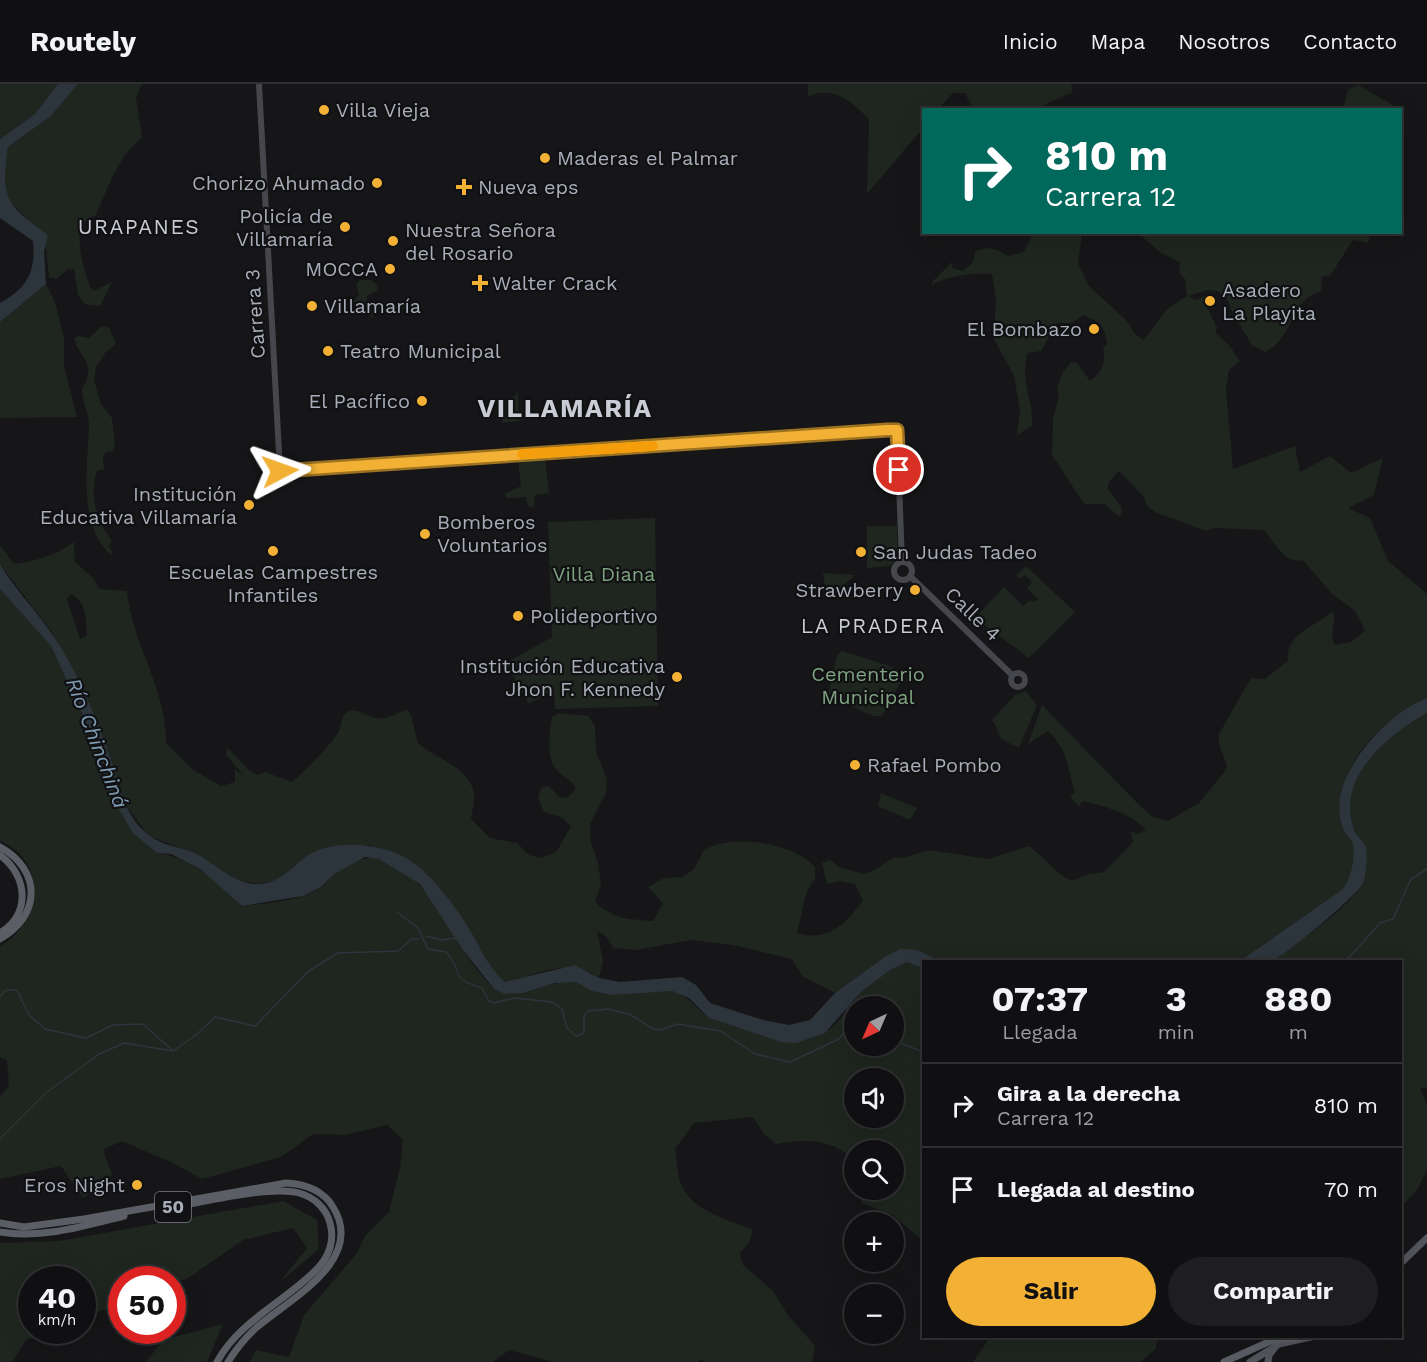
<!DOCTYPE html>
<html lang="es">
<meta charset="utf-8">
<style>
body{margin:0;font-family:"Work Sans",sans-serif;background:#1e1e20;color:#f1f3f6;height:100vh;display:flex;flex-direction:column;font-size:22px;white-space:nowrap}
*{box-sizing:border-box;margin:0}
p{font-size:20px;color:#9c9d9f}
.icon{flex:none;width:33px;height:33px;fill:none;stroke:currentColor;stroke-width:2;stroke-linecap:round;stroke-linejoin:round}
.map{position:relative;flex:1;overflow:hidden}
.sheet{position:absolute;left:922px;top:876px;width:480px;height:378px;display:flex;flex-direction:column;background:#101012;border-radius:0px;box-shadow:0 6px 24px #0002,0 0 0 2px #303032}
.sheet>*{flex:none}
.top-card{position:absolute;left:922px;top:24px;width:480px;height:126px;border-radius:0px;box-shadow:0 6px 24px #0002,0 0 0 2px #303032;background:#00695c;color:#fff;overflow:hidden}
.needle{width:39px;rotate:224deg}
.buttons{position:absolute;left:844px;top:912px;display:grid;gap:12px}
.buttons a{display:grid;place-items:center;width:60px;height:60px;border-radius:50%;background:#101012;box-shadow:0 6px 24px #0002,0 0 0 2px #303032;font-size:30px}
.speed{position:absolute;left:18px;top:1182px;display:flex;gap:12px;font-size:30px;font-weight:700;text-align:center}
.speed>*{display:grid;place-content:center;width:78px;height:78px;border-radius:50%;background:#101012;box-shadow:0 6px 24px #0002,0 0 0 2px #303032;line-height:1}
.speed small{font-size:15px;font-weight:400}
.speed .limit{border:9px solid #d22;background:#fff;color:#111}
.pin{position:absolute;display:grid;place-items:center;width:51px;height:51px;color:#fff;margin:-26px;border:3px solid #fff;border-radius:50%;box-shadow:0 2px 6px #0007}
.me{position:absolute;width:66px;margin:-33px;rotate:86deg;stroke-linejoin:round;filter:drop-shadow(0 0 4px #0008)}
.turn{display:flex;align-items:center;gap:21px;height:126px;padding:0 24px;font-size:27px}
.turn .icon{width:78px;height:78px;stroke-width:2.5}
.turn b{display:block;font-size:42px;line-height:51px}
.eta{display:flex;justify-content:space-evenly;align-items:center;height:102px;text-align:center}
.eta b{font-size:36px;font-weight:700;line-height:42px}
.action{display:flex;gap:12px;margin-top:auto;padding:12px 24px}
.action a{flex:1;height:69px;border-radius:36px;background:#f2b134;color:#111;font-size:24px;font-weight:700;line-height:69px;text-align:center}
.action a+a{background:#1e1e20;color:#f1f3f6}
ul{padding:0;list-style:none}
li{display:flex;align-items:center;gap:18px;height:84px;padding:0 24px;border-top:2px solid #303032}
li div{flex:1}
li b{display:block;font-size:22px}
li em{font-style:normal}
header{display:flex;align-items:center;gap:36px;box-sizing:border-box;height:84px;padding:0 30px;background:#101012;border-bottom:2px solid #303032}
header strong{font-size:28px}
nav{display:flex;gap:33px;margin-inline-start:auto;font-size:21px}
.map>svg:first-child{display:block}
.green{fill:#1e261f;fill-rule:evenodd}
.water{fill:#2c353c}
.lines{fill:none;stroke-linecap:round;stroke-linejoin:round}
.stream{stroke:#2c353c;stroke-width:1.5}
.secondary{stroke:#45474d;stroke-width:6}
.primary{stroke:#53555c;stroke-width:7}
.trunk{stroke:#5b5e65;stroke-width:7}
.route-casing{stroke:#9d7322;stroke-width:15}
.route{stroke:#f2b134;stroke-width:10}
.slow{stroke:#f59e0b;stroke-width:10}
.poi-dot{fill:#f2b134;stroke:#111113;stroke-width:2}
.labels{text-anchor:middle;stroke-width:4.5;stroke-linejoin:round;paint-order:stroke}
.shield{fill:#111113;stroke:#7b7e86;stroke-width:1.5}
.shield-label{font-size:18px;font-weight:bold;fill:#a8adb8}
.poi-label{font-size:20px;fill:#a8adb8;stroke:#111113;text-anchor:start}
.street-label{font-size:20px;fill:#a8adb8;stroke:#111113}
.park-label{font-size:20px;fill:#7fa381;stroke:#111113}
.neighbourhood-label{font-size:21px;letter-spacing:1.5px;fill:#c9ccd4;stroke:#111113}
.water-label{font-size:21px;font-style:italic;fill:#7f9bb3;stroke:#111113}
.district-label{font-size:26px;font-weight:bold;letter-spacing:1.5px;fill:#c9ccd4;stroke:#111113}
</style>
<header>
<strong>Routely</strong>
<nav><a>Inicio</a><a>Mapa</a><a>Nosotros</a><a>Contacto</a></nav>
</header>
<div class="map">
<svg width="1427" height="1278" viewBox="0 0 1427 1278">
<rect width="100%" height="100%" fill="#161618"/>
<g class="green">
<path d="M0,0H58L35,30L0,55Z"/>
<path d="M78,0H142L136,13L142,54C116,74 109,104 95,132C89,134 84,136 81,143C76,156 85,197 93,207L112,198L100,222L84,220L78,211L74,185H68L56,195L49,193L46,164L44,166L31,139L5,112L2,95L8,63L51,32Z"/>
<path d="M808,0H1071L1073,8L1035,25H973L965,9H953L938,25L924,26V43L867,110L869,35C852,18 832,0 808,13Z"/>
<path d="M1358,1L1393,21V25H1340L1344,21L1348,6Z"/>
<path d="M1033,149H1082L1078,179L1089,202L1126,236L1135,250L1144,256L1167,225L1187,212L1185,195L1179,189L1180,178L1161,169L1138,149H1358L1370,153L1368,159L1353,156L1330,192H1322L1321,207C1290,215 1293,256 1265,268L1252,261L1233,230L1226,212L1217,207L1208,206L1188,212L1195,216L1205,212L1208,225L1217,244L1215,248L1229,261L1240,277L1229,286L1226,305L1233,385L1295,362L1300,388L1330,372L1351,389L1383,374L1374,411L1348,424L1370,434L1388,477L1427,510V614C1402,623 1353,664 1349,691C1345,710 1347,732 1346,751L1353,759V789L1343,805L1240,877L940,878L883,874L835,909L802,892L792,875L733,861L691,856L636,866L613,864L607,853L597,847L603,877L599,894C568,871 538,892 505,898L494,888L452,820L411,777L369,761L308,772L280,795L261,800L237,796L193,769L149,752L122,716L110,671L75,591L51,547L0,480V461L14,480C36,477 56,471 74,458L75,478L93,494L99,505L127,507C132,560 167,605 166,659L192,685L221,702L235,698V685L245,693L226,671L227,663L248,685L258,691L265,688L292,698C306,686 330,662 339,647C342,640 340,631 349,627C359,624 367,633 376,634C388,637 396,628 407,626L411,631L418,659C434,674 472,684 474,711C475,718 472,727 471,735L490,754L517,759L529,771L542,774L557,767L571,742L563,734L544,728L538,714L541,704L549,702L559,713L567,714L576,705C572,695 563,694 556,685C545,672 550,648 552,633L560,629L588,632L595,642L596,668L607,695L606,709L590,740L591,759L598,779L601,800L595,818C614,835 627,835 653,837L663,819L648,803L664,794L682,793L694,785L704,766C732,749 794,759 815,783V794L806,810L797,849C829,858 846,840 863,816L855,800L840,797L827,800L822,779L830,776L839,783L864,790L874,786L893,774L905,773L929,766L988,775L1029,762C1045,773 1055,790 1072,797L1088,790L1104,788L1133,758L1130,747L1138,750L1146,746C1131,729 1104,722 1083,717L1079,722L1070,713L1075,708C1066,682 1069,667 1048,647L1028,660L1042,621L1139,721L1153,733L1168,737L1199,719L1225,687L1227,682L1219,660V650L1251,594L1265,595L1288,577C1284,551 1316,542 1333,527C1337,538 1328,549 1335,561L1351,558L1365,547L1355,527L1331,509L1303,476C1285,481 1275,459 1264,446L1214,444L1206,447L1157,429L1148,423L1143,412L1119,387L1109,398L1108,405L1121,422L1122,431L1118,432L1105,420H1084L1052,371L1053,335L1059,313L1057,304L1063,288L1071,278L1077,279L1090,297C1101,289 1107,279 1103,265L1107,260C1104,240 1101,239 1083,231L1072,239H1057L1041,267L1028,269C1019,295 1034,316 1032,342L1017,351L1020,327L1014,292L994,255L996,216L992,190C978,188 943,192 932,202L933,197L953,177L952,184L963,187L973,178L975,168C988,161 996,165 1008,172L1024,168ZM71,510C87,520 86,533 87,551L80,555L67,515Z"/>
<path d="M360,196H371L377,201V207L367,212V217L374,228L372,234L353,217L359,211L356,201Z"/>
<path d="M46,200L55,218L64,253V281L77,333L0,334V238Z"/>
<path d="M102,242L109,244L116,260L105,269L96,283L94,296L101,320L112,334L115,359L113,367L106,368L103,373L104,385L97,387C89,413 96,436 112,457L108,462L113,468L111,471C77,440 88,382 89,341C89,328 82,318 82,305C98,278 79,275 74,254L78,252L89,254Z"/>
<path d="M518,307L519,337L502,339L501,319L509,317L508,314L514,313Z"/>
<path d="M545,374L549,409L535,411L534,422L528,423L526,413L506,414L505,410L521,402L518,375Z"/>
<path d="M655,434L658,622L555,625L554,606L529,620L506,579L552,553L548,438Z"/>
<path d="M867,442H897L898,473L890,482L867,484Z"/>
<path d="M1026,482L1075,528L1029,574L975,534L1004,503L1023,522L1030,516L1034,518L1038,515L1027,504L1032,498L1025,491L1020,495L1016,491Z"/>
<path d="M823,489L855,491L827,515Z"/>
<path d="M0,505L51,562L101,671L107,705L157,769C192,773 217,799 242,822C267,819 299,818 321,803C326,800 329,794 333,790C345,781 365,771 379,775C431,789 448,851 479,888C484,893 489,901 494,905C512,917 550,896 574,898C587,900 597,911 612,911C632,910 656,902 675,908C691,913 697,928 711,934C742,947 779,955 813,952C835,950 848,922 862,907C875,894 891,885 907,878L924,885V1158L893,1131L861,1119V1106H894V1066H855V1076C829,1054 808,1055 776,1060L764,1050L753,1033L694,1039L675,1065C677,1077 677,1092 682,1102C692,1127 731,1137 753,1146L749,1159L740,1169L743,1181L773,1207L787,1230L815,1262L812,1278H705L701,1276L698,1278H553L509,1266L493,1278H250L256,1266L289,1273L304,1231L357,1169L365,1152L389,1128L400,1084L403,1056L387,1041L345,1051L313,1050L281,1073L202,1095L171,1078L121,1057L103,1066L112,1090L104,1102L83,1114L61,1082L0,1095V1012L9,1002L7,976L0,973V862C41,840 48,776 0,757ZM855,922H894V962H855ZM855,994H894V1034H855Z"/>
<path d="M842,567L893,583L902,596L882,632H873L828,612L837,571Z"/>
<path d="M1026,607L1037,621L1019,664L1001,655L994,638L991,637L1015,611Z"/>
<path d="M1427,629V1003L1420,1005L1427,1021V1086L1417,1106L1405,1119L1401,1116V878H1272C1298,857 1346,828 1362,800C1366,794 1367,770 1366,763C1364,758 1358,753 1355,748C1332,696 1388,651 1427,629Z"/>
<path d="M881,709L917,724L910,736L878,722Z"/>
<path d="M283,1117L317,1136L319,1165L279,1199L307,1164L293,1144L243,1156L190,1193L173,1200L172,1196H122L121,1219L83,1234L82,1196H32V1246L51,1247L26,1256L12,1278H0V1159L59,1157Z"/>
<path d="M223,1240L207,1278H146L163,1256Z"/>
<path d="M991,1252H1157V1253L1156,1265L1140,1278H973Z"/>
</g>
<g class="water">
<path d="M58,0H78L51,32L8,63C0,114 6,121 48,151L44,166L46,200L0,238V219C27,204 36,188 33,157L0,134V55L35,30Z"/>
<path d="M0,480C14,504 33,523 49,546C74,579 96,633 110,672C119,700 124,733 150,752C162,761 179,763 192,768C215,778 234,802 261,800C281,798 292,783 307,772C334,754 384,759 411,777C434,793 455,822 470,846C481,865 488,883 505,898L575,881L599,894L620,898L682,893L696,901L710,919L763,936L789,941L810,936L835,909L883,874L900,865L917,866L940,877L924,878V885L907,878L890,886L862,907L825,949L796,959L781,958L709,934L689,914L672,907L611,911L592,907L576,898L555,899L522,909L505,910L494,905L463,866L420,800L379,775L365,773L334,790L321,803L303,812L242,822L200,785L171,770L157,769L133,749L107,705L101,671L51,562L0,505Z"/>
<path d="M1427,614V629C1388,651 1333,695 1355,748C1357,753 1364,757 1366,763C1368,769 1366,793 1363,799C1356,813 1287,870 1272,877C1265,880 1249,878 1240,877L1343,805C1353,789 1354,778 1353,759C1309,712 1381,631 1427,614Z"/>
</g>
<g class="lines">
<g class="stream">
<path d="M397,828L418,844L428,865L446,868C466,889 446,893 482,904L489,917L494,919L514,914L552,918L562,925L567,944L576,952L584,949V932L588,927L609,925L631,931L653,945L661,946L677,940L721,947L755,970L790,978L839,955L849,942H855"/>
<path d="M426,852L441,856L457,854"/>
<path d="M1345,878L1380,839L1393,835L1411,795L1427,785"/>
<path d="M0,912L6,906H17L29,931L45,945L86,954L113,941L143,940L172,966"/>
<path d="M894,957L924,968"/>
<path d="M0,1055L47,1008L99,970L124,959L173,967L196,951L215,933L255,942L309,887L338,869L398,867L412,855H419"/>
</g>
<g class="secondary">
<path d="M259,0L280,387L897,346L902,478"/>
<circle cx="903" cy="487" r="9"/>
<path d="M910,492L1012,591"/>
<circle cx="1018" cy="596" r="7"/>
</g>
<g class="primary">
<path d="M1401,1179L1427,1154"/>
<path d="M1250,1278L1279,1260L1315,1252"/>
<path d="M1268,1278L1269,1271L1276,1262"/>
</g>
<g class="trunk">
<path d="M0,763C42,786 41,832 0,855"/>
<path d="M0,771C28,792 31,830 0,849"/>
<path d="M168,1124C200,1119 270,1101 299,1109C314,1113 326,1124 330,1139C335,1156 329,1173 317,1185C286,1217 239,1237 217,1278"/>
<path d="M0,1139L24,1143L84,1135L286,1099C304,1100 323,1106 333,1123C366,1176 290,1215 257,1243C246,1253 236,1265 228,1278"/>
<path d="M0,1148C42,1155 84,1142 124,1132"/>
<path d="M1224,1278L1273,1256L1303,1253"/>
</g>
</g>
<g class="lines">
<g class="route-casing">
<path id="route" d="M280,387L887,346H897L899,386"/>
</g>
<use href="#route" class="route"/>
<path class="slow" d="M522,370L653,362"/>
</g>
<g class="poi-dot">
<circle cx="324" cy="26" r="6"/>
<circle cx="545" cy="74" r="6"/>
<circle cx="377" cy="99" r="6"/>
<path d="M461 94h6v6h6v6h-6v6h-6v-6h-6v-6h6z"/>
<circle cx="345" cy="143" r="6"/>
<circle cx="393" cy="157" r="6"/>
<circle cx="390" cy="185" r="6"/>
<path d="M477 190h6v6h6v6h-6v6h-6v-6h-6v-6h6z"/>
<circle cx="1210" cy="217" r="6"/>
<circle cx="312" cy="222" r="6"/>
<circle cx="1094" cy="245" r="6"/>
<circle cx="328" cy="267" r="6"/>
<circle cx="422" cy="317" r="6"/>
<circle cx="249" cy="421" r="6"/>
<circle cx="425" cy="450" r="6"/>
<circle cx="273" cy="467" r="6"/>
<circle cx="861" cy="468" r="6"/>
<circle cx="915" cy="506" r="6"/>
<circle cx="518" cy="532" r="6"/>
<circle cx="677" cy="593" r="6"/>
<circle cx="855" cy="681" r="6"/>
<circle cx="137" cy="1101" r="6"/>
</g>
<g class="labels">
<rect class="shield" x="155" y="1108" width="36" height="30" rx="4.5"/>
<g class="shield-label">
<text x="173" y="1129">50</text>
</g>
<g class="poi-label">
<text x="336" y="33">Villa Vieja</text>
<text x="557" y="81">Maderas el Palmar</text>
<text x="365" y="106" text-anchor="end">Chorizo Ahumado</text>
<text x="478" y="110">Nueva eps</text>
<text x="333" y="139" text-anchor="end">Policía de<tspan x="333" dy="23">Villamaría</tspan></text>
<text x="405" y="153">Nuestra Señora<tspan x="405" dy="23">del Rosario</tspan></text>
<text x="378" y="192" text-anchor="end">MOCCA</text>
<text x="492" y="206">Walter Crack</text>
<text x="1222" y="213">Asadero<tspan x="1222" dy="23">La Playita</tspan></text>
<text x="324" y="229">Villamaría</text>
<text x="1082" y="252" text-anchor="end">El Bombazo</text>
<text x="340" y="274">Teatro Municipal</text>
<text x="410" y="324" text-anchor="end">El Pacífico</text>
<text x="237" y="417" text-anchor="end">Institución<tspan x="237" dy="23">Educativa Villamaría</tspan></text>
<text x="437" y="445">Bomberos<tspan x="437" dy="23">Voluntarios</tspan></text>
<text x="873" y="475">San Judas Tadeo</text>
<text x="273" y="495" text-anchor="middle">Escuelas Campestres<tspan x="273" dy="23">Infantiles</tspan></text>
<text x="903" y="513" text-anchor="end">Strawberry</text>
<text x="530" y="539">Polideportivo</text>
<text x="665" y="589" text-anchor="end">Institución Educativa<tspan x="665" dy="23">Jhon F. Kennedy</tspan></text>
<text x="867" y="688">Rafael Pombo</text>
<text x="125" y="1108" text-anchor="end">Eros Night</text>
</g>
<g class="street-label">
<text transform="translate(255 230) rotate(-94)" y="7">Carrera 3</text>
<text transform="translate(973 530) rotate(44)" y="7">Calle 4</text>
</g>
<g class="park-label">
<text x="604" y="497">Villa Diana</text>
<text x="868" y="597">Cementerio<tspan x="868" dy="23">Municipal</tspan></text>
</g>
<g class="neighbourhood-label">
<text x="139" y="150">URAPANES</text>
<text x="873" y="549">LA PRADERA</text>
</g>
<g class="water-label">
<text transform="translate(97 659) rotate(69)" y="7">Río Chinchiná</text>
</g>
<g class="district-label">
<text x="565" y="333">VILLAMARÍA</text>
</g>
</g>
</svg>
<div class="buttons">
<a><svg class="needle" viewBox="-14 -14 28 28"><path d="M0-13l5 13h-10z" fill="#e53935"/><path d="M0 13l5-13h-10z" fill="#9c9d9f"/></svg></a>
<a><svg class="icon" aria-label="sound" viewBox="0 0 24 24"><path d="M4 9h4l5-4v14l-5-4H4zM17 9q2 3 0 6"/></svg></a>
<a><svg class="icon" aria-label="search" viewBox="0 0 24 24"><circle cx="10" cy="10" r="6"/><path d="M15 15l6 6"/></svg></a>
<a>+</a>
<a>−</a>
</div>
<div class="speed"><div>40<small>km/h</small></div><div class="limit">50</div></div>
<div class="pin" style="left:899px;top:386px;background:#d93025"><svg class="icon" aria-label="arrive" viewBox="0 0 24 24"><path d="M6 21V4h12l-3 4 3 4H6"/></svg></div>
<svg class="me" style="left:280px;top:387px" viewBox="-20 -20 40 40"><path d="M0-17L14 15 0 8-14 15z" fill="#f2b134" stroke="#fff" stroke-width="4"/></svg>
<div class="top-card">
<div class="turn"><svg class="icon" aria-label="right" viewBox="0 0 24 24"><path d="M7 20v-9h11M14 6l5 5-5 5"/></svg><div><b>810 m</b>Carrera 12</div></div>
</div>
<section class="sheet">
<div class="eta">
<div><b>07:37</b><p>Llegada</p></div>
<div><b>3</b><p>min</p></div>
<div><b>880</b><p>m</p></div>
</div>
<ul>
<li><svg class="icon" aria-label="right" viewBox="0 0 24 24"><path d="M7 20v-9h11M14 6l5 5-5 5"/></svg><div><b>Gira a la derecha</b><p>Carrera 12</p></div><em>810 m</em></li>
<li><svg class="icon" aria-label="arrive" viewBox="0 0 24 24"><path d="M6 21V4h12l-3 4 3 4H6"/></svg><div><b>Llegada al destino</b></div><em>70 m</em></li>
</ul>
<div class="action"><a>Salir</a><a>Compartir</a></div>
</section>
</div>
